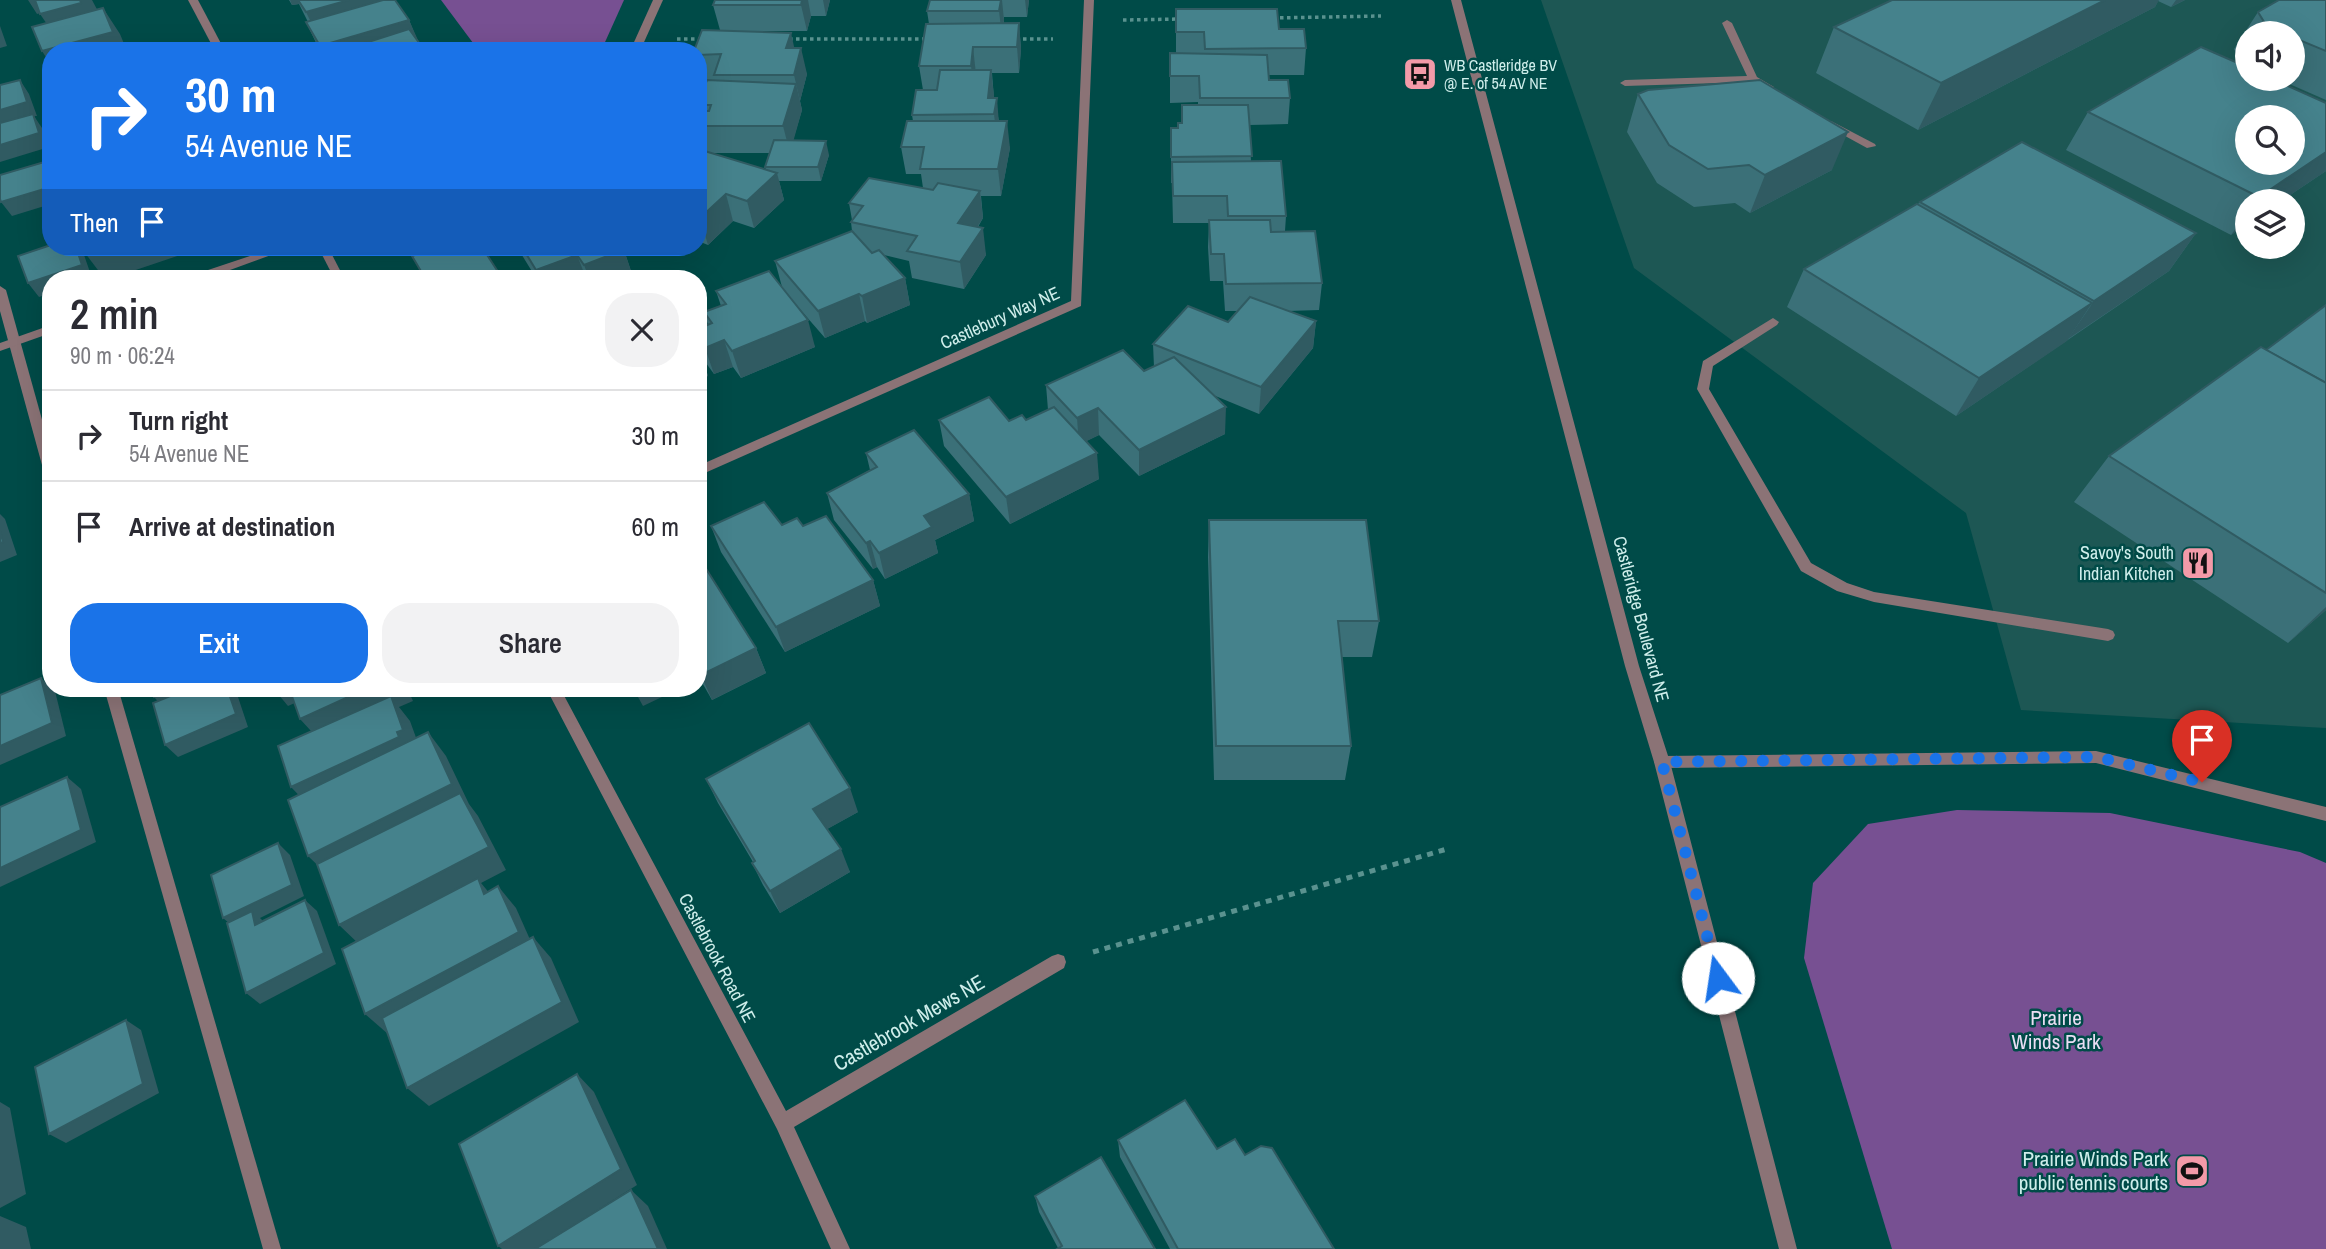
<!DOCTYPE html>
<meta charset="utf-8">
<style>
body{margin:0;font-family:"Archivo Narrow",sans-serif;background:#f2f2f3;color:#2b2b33;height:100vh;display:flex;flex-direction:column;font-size:26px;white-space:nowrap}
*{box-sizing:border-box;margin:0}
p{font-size:23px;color:#7c7c81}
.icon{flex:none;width:38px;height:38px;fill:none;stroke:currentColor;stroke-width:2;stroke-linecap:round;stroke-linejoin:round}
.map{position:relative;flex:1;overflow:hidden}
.side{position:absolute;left:42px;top:270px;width:665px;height:427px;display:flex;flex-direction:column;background:#fff;border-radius:28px;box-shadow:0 7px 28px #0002}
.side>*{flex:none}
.top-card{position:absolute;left:42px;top:42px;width:665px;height:214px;border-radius:28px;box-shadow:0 7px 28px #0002;background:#1a73e8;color:#fff;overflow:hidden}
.fabs{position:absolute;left:2235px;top:21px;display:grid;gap:14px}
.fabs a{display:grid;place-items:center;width:70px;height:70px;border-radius:50%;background:#fff;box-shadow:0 7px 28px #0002;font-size:35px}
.pin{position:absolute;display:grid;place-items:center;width:60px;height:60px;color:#fff;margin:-72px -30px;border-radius:50% 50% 50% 0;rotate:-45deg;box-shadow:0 0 7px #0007}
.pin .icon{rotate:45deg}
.me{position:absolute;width:77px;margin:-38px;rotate:346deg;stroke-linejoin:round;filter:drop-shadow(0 0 5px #0008)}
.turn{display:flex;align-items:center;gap:24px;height:147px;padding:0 28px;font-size:32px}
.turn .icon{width:91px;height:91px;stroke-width:2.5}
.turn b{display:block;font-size:49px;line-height:60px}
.then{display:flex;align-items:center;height:66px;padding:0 28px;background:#0003;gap:14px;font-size:26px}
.round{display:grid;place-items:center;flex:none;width:74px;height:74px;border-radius:28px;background:#f2f2f3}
.summary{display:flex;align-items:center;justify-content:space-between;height:119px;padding:0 28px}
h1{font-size:42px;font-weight:600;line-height:52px}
.cta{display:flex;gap:14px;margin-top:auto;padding:14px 28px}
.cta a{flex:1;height:80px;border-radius:28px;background:#1a73e8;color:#fff;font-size:28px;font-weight:600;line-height:80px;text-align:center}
.cta a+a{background:#f2f2f3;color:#2b2b33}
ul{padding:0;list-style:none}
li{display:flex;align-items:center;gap:21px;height:91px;padding:0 28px;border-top:2px solid #e1e1e2}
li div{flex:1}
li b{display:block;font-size:26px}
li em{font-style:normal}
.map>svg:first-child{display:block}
.built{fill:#1d5754;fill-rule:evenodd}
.green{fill:#775092}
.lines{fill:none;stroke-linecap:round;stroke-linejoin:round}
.path-far1{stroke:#5a928f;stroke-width:3.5;stroke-dasharray:3.5 3.5;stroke-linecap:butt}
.path{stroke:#5a928f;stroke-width:5;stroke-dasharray:6 6;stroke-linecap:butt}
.service{fill:#8b7376;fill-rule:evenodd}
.minor{fill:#8b7376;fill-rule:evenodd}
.tertiary{fill:#8b7376;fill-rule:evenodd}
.wall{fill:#3b7078;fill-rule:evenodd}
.shaded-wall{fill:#305b62}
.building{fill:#45828c;stroke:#305b62;stroke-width:2;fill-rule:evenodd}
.route{stroke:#1a73e8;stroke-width:12;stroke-dasharray:0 21.6}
.labels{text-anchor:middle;stroke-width:5;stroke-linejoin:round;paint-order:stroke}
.far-poi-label{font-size:16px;fill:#cfeeeb;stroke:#004b48;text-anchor:start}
.street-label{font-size:18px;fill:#cfeeeb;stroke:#004b48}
.poi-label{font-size:18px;fill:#cfeeeb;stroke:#004b48;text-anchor:end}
.near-park-label{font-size:21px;fill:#eadef4;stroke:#004b48}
.near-street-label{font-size:21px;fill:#cfeeeb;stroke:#004b48}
.near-poi-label{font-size:21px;fill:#cfeeeb;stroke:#004b48;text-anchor:end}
</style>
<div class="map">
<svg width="2326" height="1249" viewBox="0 0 2326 1249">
<rect width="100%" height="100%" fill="#004b48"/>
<path class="built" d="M1541,0H2326V728L2021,710L1966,513L1634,268ZM2247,33H2292V79H2247ZM2247,117H2292V163H2247ZM2247,201H2292V247H2247Z"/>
<g class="green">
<path d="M441,0H624L601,51H479Z"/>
<path d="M1957,810L2110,813L2300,852L2326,863V1249H1892L1804,958L1813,883L1868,824Z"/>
</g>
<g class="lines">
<g class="path-far1">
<path d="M1273,18L1381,16"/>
<path d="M1123,20L1181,19"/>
<path d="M677,39H703"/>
<path d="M789,39H927"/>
<path d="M1016,39H1053"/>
</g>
<path class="path" d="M1093,952L1447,849"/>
<g class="service">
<path d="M1727,20L1732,23L1757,77L1774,87V91H1768L1751,82L1625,86L1620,83L1625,80L1747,76L1722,23Z"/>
<path d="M1831,121L1875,144L1876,146L1867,148L1827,126V122Z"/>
<path d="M0,286L6,290L51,452V481L45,476L0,311Z"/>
<path d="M1773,318L1779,322L1777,325L1713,366L1709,389L1811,563L1847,583L1874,592L2108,629L2113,631L2115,635L2113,639L2108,641L1874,602L1837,591L1801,571L1697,389L1703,361Z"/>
<path d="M104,688H118L281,1249H263Z"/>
</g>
<g class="minor">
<path d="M188,0H198L225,51H215Z"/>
<path d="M653,0H663L640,51H630Z"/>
<path d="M1084,0H1094L1081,306L698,476V466L1071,301Z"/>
<path d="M277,247H293L208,278H191L193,275Z"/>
<path d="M318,247H328L344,278H334Z"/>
<path d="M51,325V333L0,351V343Z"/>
<path d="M546,688H560L786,1111L1052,956L1058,954L1064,956L1066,962L1064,968L794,1127L850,1249H831L777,1129Z"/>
<path d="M2096,751L2326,807V821L2096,763L1662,768L1657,767L1654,762L1657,757L1662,756Z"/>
</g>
<path class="tertiary" d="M1451,0H1461L1639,666L1670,762L1797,1249H1779L1654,762L1625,666Z"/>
</g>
<g class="wall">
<path d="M289,0H395L409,20L418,42L425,51H320L306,22H308L299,4L292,5Z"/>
<path d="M715,0H830L826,16H811L807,31H739L794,48L807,74L800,101L802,110L793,140L829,155L821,181H779L784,200L754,228L733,221L708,245L698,241V149L705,151L698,129V124L701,116L698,103L707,81H700L698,74V51L720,30L713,5ZM710,153H770L765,167L766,170Z"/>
<path d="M930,0H1029L1027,17H1004V23H1019L1021,49L1019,73H992L994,98L999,121L1010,148L1001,196H981L983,218L978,227L986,255L964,289L912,278L909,261L884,255L905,278L910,305L867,323L865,321L825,338L792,300L815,347L741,378L733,367L714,374L703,359L708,376L698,380V329L708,325L704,312L721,306L716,291L782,287L775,261L852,231L851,222L852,220L849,203L923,188L921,174H906L901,147L913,121L912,115L923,90L919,66L929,24L927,11Z"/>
<path d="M1892,0H2185L2171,7L2158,1L2155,7L1918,130L1816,73L1834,27Z"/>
<path d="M2326,0V100L2278,79H2292V33H2247V65L2241,62L2234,49L2258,12Z"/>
<path d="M1176,9L1279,29L1306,48L1304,75H1269V80L1290,98L1288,124L1249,125L1251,161L1286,216L1285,231L1322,283L1319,310L1288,311L1316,321L1313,348L1259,414L1213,395L1225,434L1139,476L1099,435L1086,441L1099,479L1010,524L944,446L939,420L1009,421L1026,420L1048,410L1046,385L1144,371L1154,367L1153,344L1228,322L1237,311H1225L1223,281H1210L1208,247L1209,223H1173L1172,183H1171V128H1178L1198,105V102L1170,103V53H1176Z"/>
<path d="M1638,94L1832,170L1750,213L1735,203L1694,207L1657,183L1627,132Z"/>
<path d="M2088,112L2326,171L2281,201H2247V224L2231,235L2066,150Z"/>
<path d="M1920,202L2196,233L2169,271L1956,416L1787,307L1804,269L1918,204Z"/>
<path d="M517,247H623L633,277L536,278Z"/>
<path d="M2326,305V610L2288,643L2074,502L2109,456L2266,350Z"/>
<path d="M866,453L969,494L974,521L935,540L938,553L885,579L877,567L873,569L834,520L827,493L870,470Z"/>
<path d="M1209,520L1379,621L1372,657H1342L1351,746L1345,780H1214L1208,557Z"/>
<path d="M782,525L803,526L873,580L880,606L785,652L721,552L711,526Z"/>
<path d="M698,556L756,648L766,673L712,700L700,679H698Z"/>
<path d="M706,779L858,812L827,829L850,872L780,913L763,885L752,863L753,862L718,803Z"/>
<path d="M1118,1140L1245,1155L1334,1249H1170L1120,1157Z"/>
<path d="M1035,1196L1155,1249L1058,1248L1039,1212Z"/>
</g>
<g class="shaded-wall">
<path d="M28,0H92L100,15L58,40L40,14L81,2L37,14Z"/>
<path d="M290,0H298L299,4L292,5Z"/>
<path d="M349,0H388L319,39L306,12Z"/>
<path d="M802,0H808L811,16L807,31L801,5Z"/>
<path d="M823,0H830L826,16Z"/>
<path d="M1001,0H1002L1004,20L1002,37L999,11Z"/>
<path d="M1025,0H1029L1027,17Z"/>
<path d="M2105,0H2159L2155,7L1918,130L1941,83Z"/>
<path d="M2176,0H2185L2171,7Z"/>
<path d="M103,8L120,34L127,51H51V65L42,51Z"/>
<path d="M409,20L421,47L407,51H323L320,46Z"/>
<path d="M1019,23L1021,49L1019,73L1017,47Z"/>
<path d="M0,26L7,46L0,48Z"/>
<path d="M791,33L797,60L786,48Z"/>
<path d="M973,47L976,74L974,92L971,66Z"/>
<path d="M801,48L807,74L800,101L794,75Z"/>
<path d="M991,70L994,96L992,114L988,98Z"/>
<path d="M20,80L29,94L37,116H34L42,128L49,147L0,162V110Z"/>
<path d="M796,84L802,110L790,153L783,126Z"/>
<path d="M997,98L999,124L997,141L994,114Z"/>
<path d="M1007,121L1010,148L1001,196L998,169Z"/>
<path d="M1848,132L1832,170L1750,213L1765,175Z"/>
<path d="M826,141L829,155L821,181L818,167Z"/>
<path d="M2326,152V171L2281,201H2256L2259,197Z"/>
<path d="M777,173L784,200L754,228L747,201Z"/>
<path d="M51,187V204L12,216L1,202Z"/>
<path d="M980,191L983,218L962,250L958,223Z"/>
<path d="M726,194L733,221L708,245L700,218Z"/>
<path d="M2247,213V224L2231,235Z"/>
<path d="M983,228L986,255L964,289L960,262Z"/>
<path d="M2196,233L2169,271L2068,339L2094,301Z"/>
<path d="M76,247H79L83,252L92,278H51V293L39,297L28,283Z"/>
<path d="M105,247H204L112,278H104L85,253Z"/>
<path d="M618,247H623L633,277L589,278L584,265Z"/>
<path d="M577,255L586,278H540L536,270Z"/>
<path d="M905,278L910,305L867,323L862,296Z"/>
<path d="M859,294L865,321L825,338L818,311Z"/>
<path d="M2092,303L2067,341L1956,416L1979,378Z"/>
<path d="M808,320L815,347L741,378L732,351Z"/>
<path d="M1316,321L1313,348L1259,414L1261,387Z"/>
<path d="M724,340L733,367L714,374L705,348Z"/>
<path d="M698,349H699L708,376L698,380Z"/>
<path d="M1226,407L1225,434L1139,476V450Z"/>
<path d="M1098,408L1099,435L1079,445L1077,418Z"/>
<path d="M1097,453L1099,479L1010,524L1006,497Z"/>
<path d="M969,494L974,521L935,540L938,553L885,579L879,553L924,516Z"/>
<path d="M0,514L5,519L17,555L0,562Z"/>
<path d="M870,541L877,567L873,569L866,543Z"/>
<path d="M873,580L880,606L785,652L776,627Z"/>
<path d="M2326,607V610L2288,643Z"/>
<path d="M756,648L766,673L712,700L701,675Z"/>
<path d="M41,678L55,691L66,736L0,765V746Z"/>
<path d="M175,688H216L166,710L154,697Z"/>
<path d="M227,688H235L248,727L178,757L165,745Z"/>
<path d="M273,688H328L288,706Z"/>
<path d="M368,688H407L413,701L399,707L410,721L422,754L313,810L291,787L397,732L322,743L300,719Z"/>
<path d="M633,688H681L643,706Z"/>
<path d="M428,732L446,756L469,804L478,816L506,870L481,883L496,901L361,946L339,925L331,878L308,856Z"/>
<path d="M67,777L81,789L96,842L0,887V868Z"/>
<path d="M850,788L858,812L822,832L813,809Z"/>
<path d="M278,843L290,855L304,896L260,918L264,922L268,936L236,929L223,918Z"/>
<path d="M841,849L850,872L780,913L770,891Z"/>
<path d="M498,886L516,908L536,953L388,1034L365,1014Z"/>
<path d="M305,900L317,911L336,964L260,1004L246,993Z"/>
<path d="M533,937L551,958L579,1022L429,1106L407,1088Z"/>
<path d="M126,1020L141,1030L159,1093L66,1143L49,1134Z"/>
<path d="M577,1074L594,1092L637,1185L536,1249H502L498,1246Z"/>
<path d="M0,1102L10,1108L26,1194L0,1208Z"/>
<path d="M631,1190L648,1206L667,1249H658Z"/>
<path d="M0,1216L26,1227L31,1249H0Z"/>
</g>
<g class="building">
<path d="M35,0H80L81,3L40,14Z"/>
<path d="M298,0H349L306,12Z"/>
<path d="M383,0H395L409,20L320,46L306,22Z"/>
<path d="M715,0H802L801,5H713Z"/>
<path d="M930,0H1001L999,11H927Z"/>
<path d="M1892,0H2105L1941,83L1834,27Z"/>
<path d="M2279,0H2326V51L2292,37V33H2285L2266,25L2258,12Z"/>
<path d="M103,8L113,32L42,51L32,27Z"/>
<path d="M1176,9H1277L1279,29H1304L1306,48L1205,49L1204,32H1176Z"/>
<path d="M1019,23L1017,47H973L971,66H919L926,24Z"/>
<path d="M409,29L425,51H340Z"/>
<path d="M702,30L791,33L786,48H801L794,75H714L721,54L698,55V51H694Z"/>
<path d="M2201,47L2247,67V79H2272L2326,103V152L2259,197L2088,112ZM2247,117H2292V163H2247Z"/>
<path d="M1170,53L1267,55L1269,80H1288L1290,98H1200L1199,76H1170Z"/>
<path d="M940,70H991L988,98H997L994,114L912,115L916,90H937Z"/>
<path d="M20,80L27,102L0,110V85Z"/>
<path d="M707,80L796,84L783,126H698L703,111H709L711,105H698Z"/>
<path d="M1760,80L1848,132L1765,175L1749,165L1708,169L1669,145L1638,94L1648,90Z"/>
<path d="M1182,105H1248L1252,156L1171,157V128H1178V123H1182Z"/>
<path d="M33,114L39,133L0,145V123Z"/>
<path d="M907,121H1007L998,169H920L924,147H901Z"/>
<path d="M774,140L826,141L818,167H765Z"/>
<path d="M2022,142L2196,233L2094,301L1920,202Z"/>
<path d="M698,149L777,173L747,201L726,194L700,218L698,217Z"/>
<path d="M51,160V187L1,202L0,199V175Z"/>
<path d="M1281,161L1286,216H1228L1227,196H1173L1172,162Z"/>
<path d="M869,178L933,190L938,183L980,191L958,223L983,228L960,262L907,251L917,236L851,222L863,206L849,203Z"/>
<path d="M1917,204L2092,303L1979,378L1804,269Z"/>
<path d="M1209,220H1270L1271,232L1315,231L1322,283L1226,284L1224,254H1211Z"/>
<path d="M852,231L872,253L879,250L905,278L862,296L859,294L818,311L775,261Z"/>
<path d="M51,245V247H76L82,265L28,283L18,256Z"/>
<path d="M83,247H105L85,253Z"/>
<path d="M417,247H482L502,278H425L412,256L421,253Z"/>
<path d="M522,247H621L623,250L584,265L577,255L536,270Z"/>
<path d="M769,271L808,320L732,351L724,340L705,348L698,338V329L712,323L704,312L726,304L716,291Z"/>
<path d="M1250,297L1316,321L1261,387L1153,344L1188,306L1228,322Z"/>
<path d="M2326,305V383L2266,350Z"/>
<path d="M2261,347L2326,383V593L2109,456Z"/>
<path d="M1123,350L1144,371L1174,357L1226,407L1139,450L1098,408L1077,418L1046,385Z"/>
<path d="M989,397L1009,421L1022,415L1026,420L1054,407L1097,453L1006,497L939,420Z"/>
<path d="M914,430L969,494L924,516L932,527L879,553L870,541L866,543L827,493L877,467L866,453Z"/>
<path d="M764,502L782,525L797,518L803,526L826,516L873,580L776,627L711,526Z"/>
<path d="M1209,520H1366L1379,621H1338L1351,746H1216Z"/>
<path d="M0,531L3,542L0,543Z"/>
<path d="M698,556L756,648L701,675L698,671Z"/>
<path d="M41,678L52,723L0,746V695Z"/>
<path d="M151,688H175L154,697Z"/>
<path d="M190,688H227L236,714L165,745L153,703Z"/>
<path d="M289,688H368L300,719Z"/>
<path d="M391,696L403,730L397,732L399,737L291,787L278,746Z"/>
<path d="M809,723L850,788L813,809L841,849L770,891L752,863L755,861L706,779Z"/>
<path d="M428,732L452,784L308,856L288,800Z"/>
<path d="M67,777L81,830L0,868V807Z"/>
<path d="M460,793L489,847L339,925L317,864Z"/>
<path d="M278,843L292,885L223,918L211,875Z"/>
<path d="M478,878L484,894L498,886L519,932L365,1014L342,949Z"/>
<path d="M305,900L324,953L246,993L227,923L252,911L255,925Z"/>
<path d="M533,937L562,1002L407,1088L382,1018Z"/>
<path d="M126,1020L143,1084L49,1134L35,1067Z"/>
<path d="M577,1074L621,1169L498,1246L459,1144Z"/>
<path d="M1185,1100L1217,1149L1235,1139L1245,1155L1261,1146L1272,1148L1334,1249H1178L1118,1140Z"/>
<path d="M1101,1157L1155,1249H1057L1062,1246L1035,1196Z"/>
<path d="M631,1190L658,1249H535Z"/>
</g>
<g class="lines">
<path class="route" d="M1718,978L1662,762L2096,757L2202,782"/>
</g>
<defs>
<g id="bus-square" transform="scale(1.75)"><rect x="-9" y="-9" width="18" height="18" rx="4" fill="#f39aa8" stroke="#004b48"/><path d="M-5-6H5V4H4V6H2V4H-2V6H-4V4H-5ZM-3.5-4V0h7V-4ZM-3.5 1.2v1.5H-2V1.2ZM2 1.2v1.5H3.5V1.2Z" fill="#111"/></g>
<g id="restaurant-square" transform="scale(1.75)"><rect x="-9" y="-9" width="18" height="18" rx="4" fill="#f39aa8" stroke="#004b48"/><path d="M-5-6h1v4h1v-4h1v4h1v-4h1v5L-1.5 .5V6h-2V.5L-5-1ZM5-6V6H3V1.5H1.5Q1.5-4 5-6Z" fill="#111"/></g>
<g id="stadium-square" transform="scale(1.75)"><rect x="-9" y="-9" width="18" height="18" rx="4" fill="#f39aa8" stroke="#004b48"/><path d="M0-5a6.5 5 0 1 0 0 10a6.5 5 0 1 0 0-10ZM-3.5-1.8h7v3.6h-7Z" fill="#111"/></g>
</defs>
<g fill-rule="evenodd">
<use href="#bus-square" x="1420" y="74"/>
<use href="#restaurant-square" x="2198" y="563"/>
<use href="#stadium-square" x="2192" y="1171"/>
</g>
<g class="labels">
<g class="far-poi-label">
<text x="1444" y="71">WB Castleridge BV<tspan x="1444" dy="18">@ E. of 54 AV NE</tspan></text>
</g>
<g class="street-label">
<text transform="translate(1000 318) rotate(-24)" y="6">Castlebury Way NE</text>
<text transform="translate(1641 619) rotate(75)" y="6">Castleridge Boulevard NE</text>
<text transform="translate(717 958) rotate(62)" y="6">Castlebrook Road NE</text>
</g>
<g class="poi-label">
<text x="2174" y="559">Savoy's South<tspan x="2174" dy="21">Indian Kitchen</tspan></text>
</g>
<g class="near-park-label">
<text x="2056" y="1025">Prairie<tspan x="2056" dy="24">Winds Park</tspan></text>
</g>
<g class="near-street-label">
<text transform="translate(909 1023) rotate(-30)" y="7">Castlebrook Mews NE</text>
</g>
<g class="near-poi-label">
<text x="2168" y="1166">Prairie Winds Park<tspan x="2168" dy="24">public tennis courts</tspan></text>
</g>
</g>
</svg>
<div class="fabs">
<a><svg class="icon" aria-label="sound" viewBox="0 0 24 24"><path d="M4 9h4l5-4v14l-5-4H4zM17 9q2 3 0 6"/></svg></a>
<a><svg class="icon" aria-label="search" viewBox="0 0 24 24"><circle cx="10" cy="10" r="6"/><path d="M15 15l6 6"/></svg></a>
<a><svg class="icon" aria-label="layers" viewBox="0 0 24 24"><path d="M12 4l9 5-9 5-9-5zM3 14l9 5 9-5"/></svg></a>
</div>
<div class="pin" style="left:2202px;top:782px;background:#d93025"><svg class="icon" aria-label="arrive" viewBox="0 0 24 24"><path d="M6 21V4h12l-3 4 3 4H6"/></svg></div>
<svg class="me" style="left:1718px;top:978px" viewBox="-20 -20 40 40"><circle r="19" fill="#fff"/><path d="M0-13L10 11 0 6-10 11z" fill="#1a73e8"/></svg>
<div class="top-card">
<div class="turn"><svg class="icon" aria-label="right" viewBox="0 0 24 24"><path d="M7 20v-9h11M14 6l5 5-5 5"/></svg><div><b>30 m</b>54 Avenue NE</div></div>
<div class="then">Then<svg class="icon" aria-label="arrive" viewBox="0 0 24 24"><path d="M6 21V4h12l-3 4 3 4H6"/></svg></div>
</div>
<section class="side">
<div class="summary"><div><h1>2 min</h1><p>90 m · 06:24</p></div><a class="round"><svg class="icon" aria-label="close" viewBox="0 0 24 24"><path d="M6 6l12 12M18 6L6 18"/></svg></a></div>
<ul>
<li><svg class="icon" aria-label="right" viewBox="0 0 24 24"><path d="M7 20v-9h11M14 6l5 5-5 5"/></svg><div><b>Turn right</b><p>54 Avenue NE</p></div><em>30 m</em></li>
<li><svg class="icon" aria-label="arrive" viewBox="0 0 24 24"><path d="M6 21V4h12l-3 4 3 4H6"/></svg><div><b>Arrive at destination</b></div><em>60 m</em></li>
</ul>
<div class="cta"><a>Exit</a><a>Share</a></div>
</section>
</div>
